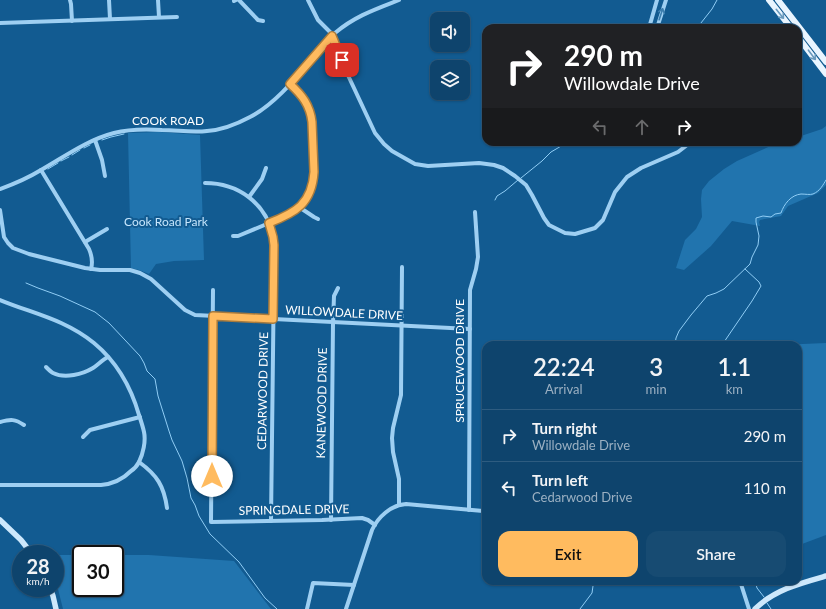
<!DOCTYPE html>
<style>
body{margin:0;font-family:Lato,sans-serif;background:#174b72;color:#f1f3f6;height:100vh;display:flex;flex-direction:column;font-size:15px;white-space:nowrap}
*{box-sizing:border-box;margin:0}
p{font-size:13px;color:#9bb0c2}
.icon{flex:none;width:22px;height:22px;fill:none;stroke:currentColor;stroke-width:2;stroke-linecap:round;stroke-linejoin:round}
.map{position:relative;flex:1;overflow:hidden}
.details{position:absolute;left:482px;top:341px;width:320px;height:244px;display:flex;flex-direction:column;background:#0e446d;border-radius:12px;box-shadow:0 1px 3px #0004,0 0 0 1px #2e5c80}
.details>*{flex:none}
.guide{position:absolute;left:482px;top:24px;width:320px;height:122px;border-radius:12px;box-shadow:0 1px 3px #0004,0 0 0 1px #2e5c80;background:#202124;color:#fff;overflow:hidden}
.fabs{position:absolute;left:430px;top:12px;display:grid;gap:8px}
.fabs a{display:grid;place-items:center;width:40px;height:40px;border-radius:8px;background:#0e446d;box-shadow:0 1px 3px #0004,0 0 0 1px #2e5c80;font-size:20px}
.speed{position:absolute;left:12px;top:545px;display:flex;gap:8px;font-size:20px;font-weight:700;text-align:center}
.speed>*{display:grid;place-content:center;width:52px;height:52px;border-radius:50%;background:#0e446d;box-shadow:0 1px 3px #0004,0 0 0 1px #2e5c80;line-height:1}
.speed small{font-size:10px;font-weight:400}
.speed .limit{border:2px solid #111;border-radius:6px;background:#fff;color:#111}
.pin{position:absolute;display:grid;place-items:center;width:34px;height:34px;color:#fff;margin:-17px;border-radius:8px;box-shadow:0 2px 6px #0006}
.me{position:absolute;width:44px;margin:-22px;rotate:0deg;stroke-linejoin:round;filter:drop-shadow(0 0 3px #0008)}
.turn{display:flex;align-items:center;gap:14px;height:84px;padding:0 16px;font-size:18px}
.turn .icon{width:52px;height:52px;stroke-width:2.5}
.turn b{display:block;font-size:28px;line-height:34px}
.lanes{display:flex;align-items:center;height:38px;padding:0 16px;background:#0003;justify-content:center;gap:20px;direction:ltr}
.lanes .off{opacity:.35}
.eta{display:flex;justify-content:space-evenly;align-items:center;height:68px;text-align:center}
.eta b{font-size:24px;font-weight:600;line-height:28px}
.button{display:flex;gap:8px;margin-top:auto;padding:8px 16px}
.button a{flex:1;height:46px;border-radius:12px;background:#ffbb5f;color:#111;font-size:16px;font-weight:600;line-height:46px;text-align:center}
.button a+a{background:#174b72;color:#f1f3f6}
ul{padding:0;list-style:none}
li{display:flex;align-items:center;gap:12px;height:52px;padding:0 16px;border-top:1px solid #2e5c80}
li div{flex:1}
li b{display:block;font-size:15px}
li em{font-style:normal}
.map>svg:first-child{display:block}
.green{fill:#2174ae}
.lines{fill:none;stroke-linecap:round;stroke-linejoin:round}
.stream{stroke:#90cdf5;stroke-width:1}
.street{stroke:#9ecff2;stroke-width:4}
.secondary{stroke:#cde8fc;stroke-width:5.5}
.primary{stroke:#e9f5ff;stroke-width:6}
.oneway{stroke:#3c7eae}
.oneway2{stroke:#6899bd}
.route-casing{stroke:#a67a3e;stroke-width:10}
.route{stroke:#ffbb5f;stroke-width:7}
.labels{text-anchor:middle;stroke-width:4;stroke-linejoin:round;paint-order:stroke}
.street-label{font-size:12px;fill:#fff;stroke:#125b91}
.park-label{font-size:12px;fill:#c6e6fd;stroke:#125b91}
</style>
<div class="map">
<svg width="826" height="609" viewBox="0 0 826 609">
<rect width="100%" height="100%" fill="#125b91"/>
<g class="green">
<path d="M826,126V185L818,193L788,206L781,216L760,220L759,222L760,226L732,221L711,246L684,270L676,268L685,240L696,229L702,217L701,199L702,190L709,181L724,169L737,161L764,149L779,142H798V137L822,129Z"/>
<path d="M159,132L200,135L204,260L174,261L156,264L149,274L139,270L131,268L128,133Z"/>
<path d="M826,343V535L802,544L798,521V345H779Z"/>
<path d="M55,555H81V588H115V555H149L234,561L271,609H63L58,589L55,583Z"/>
</g>
<g class="lines">
<g class="stream">
<path d="M697,28L712,9L717,0"/>
<path d="M102,140L111,137L124,134"/>
<path d="M84,148L90,145"/>
<path d="M72,155L80,150"/>
<path d="M61,161L69,157"/>
<path d="M48,169L58,163"/>
<path d="M521,178L542,161L551,152L568,142"/>
<path d="M495,200L497,196L505,191L518,180"/>
<path d="M26,283L38,288L60,296L95,312L109,323L140,356L144,363L147,371L155,379L158,396L169,431L172,440L182,461L187,478L191,498L195,505L199,516L210,534L239,562L265,598L277,609"/>
<path d="M675,345L676,338L679,331L691,315L707,296L716,293L724,289L750,264L752,257L758,245L759,236L756,222V218L763,216L771,217L775,214L781,213C784,204 791,195 801,194C805,194 810,195 813,194C820,191 823,185 826,180"/>
<path d="M722,345L752,301L761,286L759,282L745,269"/>
<path d="M755,581L757,588L764,597"/>
<path d="M767,603L771,609"/>
<path d="M580,609L592,593L593,586L590,583V581"/>
</g>
<g class="street">
<path d="M70,0L71,4L72,21"/>
<path d="M109,0L110,19"/>
<path d="M158,0L159,17"/>
<path d="M239,0L258,20L263,21"/>
<path d="M308,0L318,20L333,35"/>
<path d="M234,1L236,0"/>
<path d="M0,23L177,17"/>
<path d="M649,28L657,0"/>
<path d="M657,28L666,0"/>
<path d="M332,36L346,71L375,133L384,144L392,151L415,164L428,166L479,163L494,165L503,168L515,176L526,185L532,195L544,218L549,225L565,233L575,234L595,228L603,220L615,192L627,177L641,168L678,152L691,142"/>
<path d="M95,140L102,160L105,176"/>
<path d="M41,170L89,249C92,256 93,262 91,269"/>
<path d="M205,183C238,183 266,203 273,236C275,247 274,259 274,270L271,521"/>
<path d="M0,189C14,184 28,178 41,170C64,157 87,140 114,133C129,129 146,129 162,130C177,130 192,133 207,131C222,130 237,124 250,117C276,104 300,73 319,51C325,45 329,38 335,33C355,16 376,9 399,0"/>
<path d="M249,197L262,179L266,168"/>
<path d="M299,207L314,217L318,219"/>
<path d="M0,210L4,237L8,243L13,248L29,254L85,268L100,270H130L140,273L151,279L185,310L195,315L470,329"/>
<path d="M233,236H238L286,216C313,201 315,184 314,156C313,144 313,133 312,122C310,105 302,95 290,84"/>
<path d="M85,242L107,229"/>
<path d="M213,290L211,522L322,520L362,518L368,520L375,525"/>
<path d="M0,300C34,314 64,319 94,343C117,362 131,387 139,415C141,421 143,427 144,432C146,441 143,454 139,462C137,466 134,469 131,471C122,480 112,484 101,485H0"/>
<path d="M46,367C48,369 51,372 53,373C65,379 83,374 93,368C98,365 102,360 108,357"/>
<path d="M0,422C11,419 15,419 24,425"/>
<path d="M83,437L90,430L140,417"/>
<path d="M139,462C157,475 164,486 167,508"/>
<path d="M399,504V479L393,452L392,438L393,428L401,395L402,267"/>
<path d="M469,510L470,290L476,269L478,257L475,212"/>
<path d="M331,520L333,323L334,296L338,288"/>
<path d="M740,581L749,609"/>
<path d="M307,609L313,583L354,585"/>
<path d="M346,609L372,530C378,517 391,505 406,504L483,511"/>
</g>
<g class="secondary">
<path d="M0,520L21,540L32,554"/>
<path d="M50,588L53,596L56,609"/>
<path d="M755,609C774,590 801,583 826,576"/>
</g>
<g class="primary">
<path d="M769,0L791,28"/>
<path d="M778,0L826,62"/>
<path d="M798,37L826,74"/>
</g>
</g>
<defs><path id="oneway-shaft" d="M-6 0H5M1.5-3L5.5 0L1.5 3" fill="none" stroke-width="1.6" stroke-linecap="round" stroke-linejoin="round"/></defs>
<use class="oneway" href="#oneway-shaft" transform="translate(661 14) rotate(-72)"/>
<g class="oneway2">
<use href="#oneway-shaft" transform="translate(780 14) rotate(51)"/>
<use href="#oneway-shaft" transform="translate(812 55) rotate(53)"/>
</g>
<g class="lines">
<g class="route-casing">
<path id="route" d="M212,476L213,316L273,319L274,245L273,237L269,223C295,213 312,204 314,172L312,122C310,105 302,95 290,84L332,36L342,60"/>
</g>
<use href="#route" class="route"/>
</g>
<g class="labels">
<g class="street-label">
<text x="168" y="125">COOK ROAD</text>
<text transform="translate(344 313) rotate(3)" y="4">WILLOWDALE DRIVE</text>
<text transform="translate(460 361) rotate(-90)" y="4">SPRUCEWOOD DRIVE</text>
<text transform="translate(263 391) rotate(-89)" y="4">CEDARWOOD DRIVE</text>
<text transform="translate(322 403) rotate(-89)" y="4">KANEWOOD DRIVE</text>
<text transform="translate(294 510) rotate(-1)" y="4">SPRINGDALE DRIVE</text>
</g>
<g class="park-label">
<text x="166" y="226">Cook Road Park</text>
</g>
</g>
</svg>
<div class="fabs">
<a><svg class="icon" aria-label="sound" viewBox="0 0 24 24"><path d="M4 9h4l5-4v14l-5-4H4zM17 9q2 3 0 6"/></svg></a>
<a><svg class="icon" aria-label="layers" viewBox="0 0 24 24"><path d="M12 4l9 5-9 5-9-5zM3 14l9 5 9-5"/></svg></a>
</div>
<div class="speed"><div>28<small>km/h</small></div><div class="limit">30</div></div>
<div class="pin" style="left:342px;top:60px;background:#d93025"><svg class="icon" aria-label="arrive" viewBox="0 0 24 24"><path d="M6 21V4h12l-3 4 3 4H6"/></svg></div>
<svg class="me" style="left:212px;top:476px" viewBox="-20 -20 40 40"><circle r="19" fill="#fff"/><path d="M0-13L10 11 0 6-10 11z" fill="#ffbb5f"/></svg>
<div class="guide">
<div class="turn"><svg class="icon" aria-label="right" viewBox="0 0 24 24"><path d="M7 20v-9h11M14 6l5 5-5 5"/></svg><div><b>290 m</b>Willowdale Drive</div></div>
<div class="lanes"><svg class="icon off" aria-label="left" viewBox="0 0 24 24"><path d="M17 20v-9H6M10 6l-5 5 5 5"/></svg><svg class="icon off" aria-label="ahead" viewBox="0 0 24 24"><path d="M12 20V5M6 11l6-6 6 6"/></svg><svg class="icon" aria-label="right" viewBox="0 0 24 24"><path d="M7 20v-9h11M14 6l5 5-5 5"/></svg></div>
</div>
<section class="details">
<div class="eta">
<div><b>22:24</b><p>Arrival</p></div>
<div><b>3</b><p>min</p></div>
<div><b>1.1</b><p>km</p></div>
</div>
<ul>
<li><svg class="icon" aria-label="right" viewBox="0 0 24 24"><path d="M7 20v-9h11M14 6l5 5-5 5"/></svg><div><b>Turn right</b><p>Willowdale Drive</p></div><em>290 m</em></li>
<li><svg class="icon" aria-label="left" viewBox="0 0 24 24"><path d="M17 20v-9H6M10 6l-5 5 5 5"/></svg><div><b>Turn left</b><p>Cedarwood Drive</p></div><em>110 m</em></li>
</ul>
<div class="button"><a>Exit</a><a>Share</a></div>
</section>
</div>
